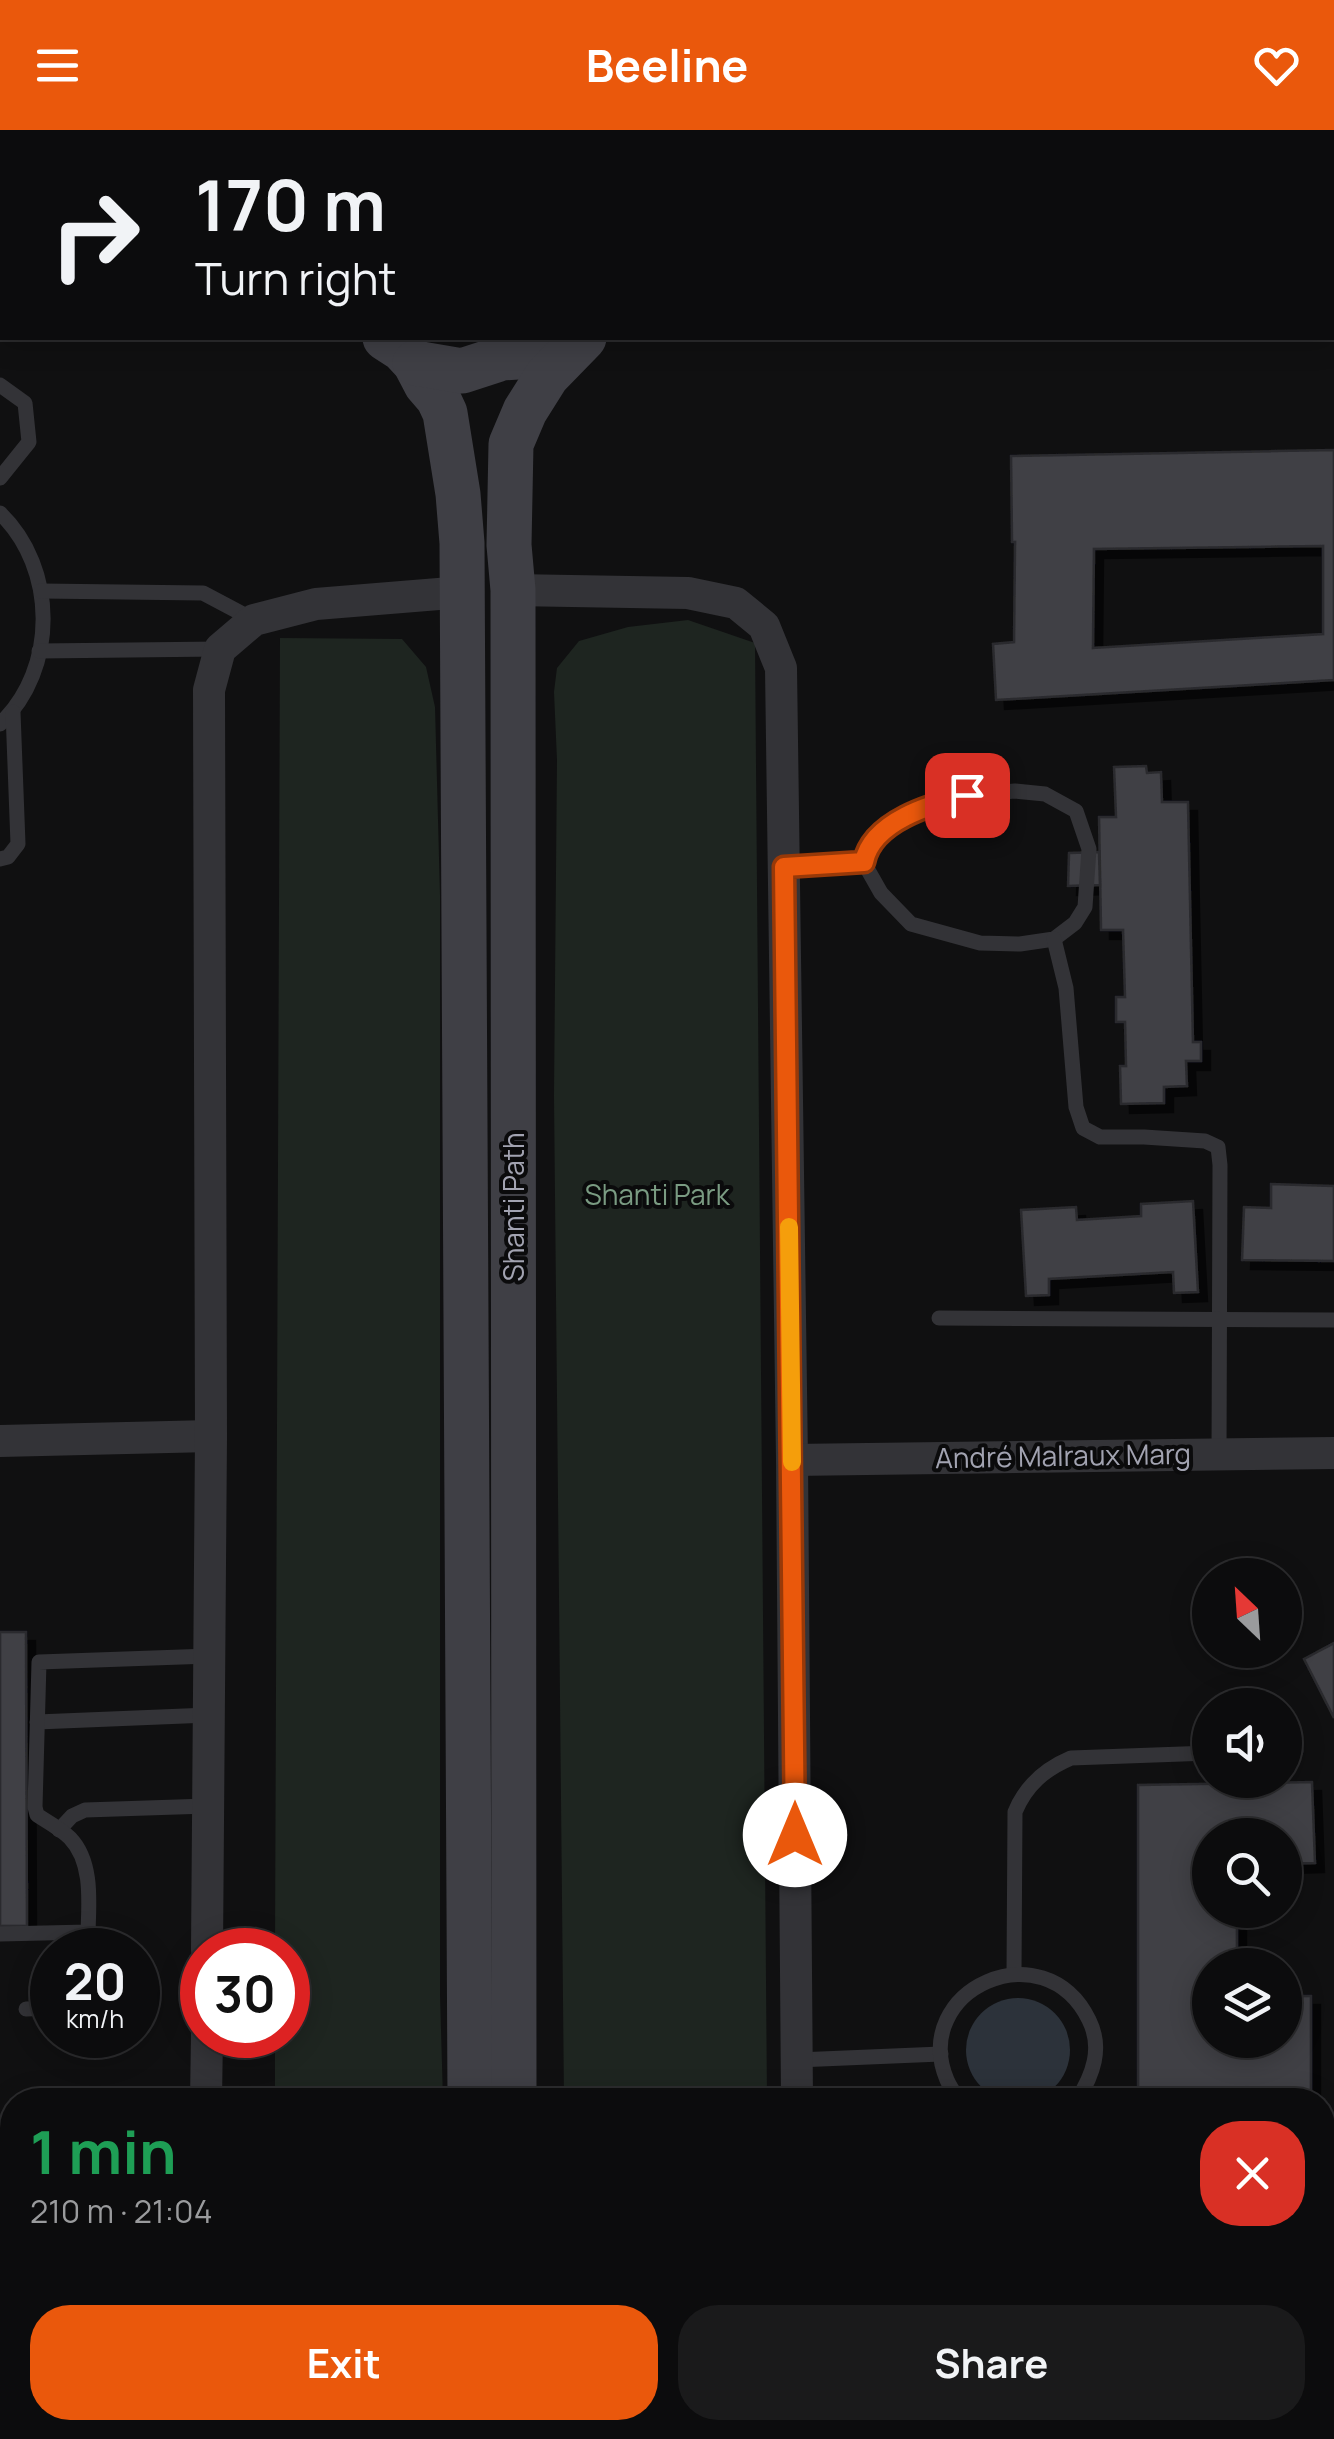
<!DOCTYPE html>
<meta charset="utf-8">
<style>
body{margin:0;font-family:Manrope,sans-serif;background:#1a1a1b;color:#f1f3f6;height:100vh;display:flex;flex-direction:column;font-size:38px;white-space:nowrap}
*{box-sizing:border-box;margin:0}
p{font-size:32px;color:#9a9b9d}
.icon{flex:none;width:55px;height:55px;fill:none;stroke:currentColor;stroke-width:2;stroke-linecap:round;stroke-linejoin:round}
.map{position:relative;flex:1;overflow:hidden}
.panel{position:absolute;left:0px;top:1958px;width:1335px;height:352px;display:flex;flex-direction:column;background:#0c0c0d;border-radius:40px 40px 0 0;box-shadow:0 5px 25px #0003,0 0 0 2px #2c2c2e}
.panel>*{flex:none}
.guide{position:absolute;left:0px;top:0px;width:1335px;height:210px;box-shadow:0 5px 25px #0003,0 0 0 2px #2c2c2e;background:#0c0c0d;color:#f1f3f6;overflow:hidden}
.needle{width:65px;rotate:335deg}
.tools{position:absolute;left:1192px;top:1428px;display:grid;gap:20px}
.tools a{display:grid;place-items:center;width:110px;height:110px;border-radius:50%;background:#0c0c0d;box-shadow:0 5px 25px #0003,0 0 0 2px #2c2c2e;font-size:50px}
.speed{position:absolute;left:30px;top:1798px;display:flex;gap:20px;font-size:50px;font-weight:700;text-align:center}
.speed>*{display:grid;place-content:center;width:130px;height:130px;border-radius:50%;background:#0c0c0d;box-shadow:0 5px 25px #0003,0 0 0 2px #2c2c2e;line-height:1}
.speed small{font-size:25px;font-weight:400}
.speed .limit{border:15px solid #d22;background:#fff;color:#111}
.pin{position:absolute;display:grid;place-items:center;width:85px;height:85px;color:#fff;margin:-42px;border-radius:20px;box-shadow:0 5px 15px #0006}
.me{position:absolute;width:110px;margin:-55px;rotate:0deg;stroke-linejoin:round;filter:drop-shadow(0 0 8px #0008)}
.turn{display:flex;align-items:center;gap:35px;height:210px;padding:0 30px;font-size:45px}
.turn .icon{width:130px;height:130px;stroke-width:2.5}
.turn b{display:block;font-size:70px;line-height:85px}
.round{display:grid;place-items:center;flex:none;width:105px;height:105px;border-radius:40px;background:#1a1a1b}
.summary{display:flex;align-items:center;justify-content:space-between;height:170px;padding:0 30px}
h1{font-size:60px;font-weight:700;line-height:75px;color:#1e9e55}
.action{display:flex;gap:20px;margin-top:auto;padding:20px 30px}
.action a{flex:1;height:115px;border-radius:40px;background:#ea580c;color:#fff;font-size:40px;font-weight:700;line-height:115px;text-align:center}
.action a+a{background:#1a1a1b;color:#f1f3f6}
header{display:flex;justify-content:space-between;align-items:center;height:130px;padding:0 30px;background:#ea580c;color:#fff;font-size:45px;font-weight:700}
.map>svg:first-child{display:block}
.green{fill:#1e2520}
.water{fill:#2c323a}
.building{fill:#3f3f44;stroke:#2a2a2d;stroke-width:2.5;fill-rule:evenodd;filter:url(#shadow)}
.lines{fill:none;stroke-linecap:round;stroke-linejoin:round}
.lane{stroke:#333337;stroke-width:15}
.street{stroke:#333337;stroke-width:32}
.secondary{stroke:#3f3f45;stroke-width:45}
.route-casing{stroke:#983908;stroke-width:25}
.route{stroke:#ea580c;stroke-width:18}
.slow{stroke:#f59e0b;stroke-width:18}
.labels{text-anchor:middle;stroke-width:8;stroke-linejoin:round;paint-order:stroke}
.park-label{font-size:28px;fill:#7a9b82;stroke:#0b0b0c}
.street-label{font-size:28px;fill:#a2a3b1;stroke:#0b0b0c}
</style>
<header><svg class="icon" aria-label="menu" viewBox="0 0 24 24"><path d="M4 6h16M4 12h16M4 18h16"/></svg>Beeline<svg class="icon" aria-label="heart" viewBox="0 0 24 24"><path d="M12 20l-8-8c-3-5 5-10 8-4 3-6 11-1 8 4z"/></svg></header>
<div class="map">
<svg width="1334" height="2309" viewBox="0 0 1334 2309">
<defs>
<filter id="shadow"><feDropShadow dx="9" dy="9" stdDeviation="0" flood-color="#0009"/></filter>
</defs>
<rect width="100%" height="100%" fill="#101011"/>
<g class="green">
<path d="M688,490L755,513L767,1970H564L554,966L557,630L554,562L557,538L579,511L628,497Z"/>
<path d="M280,508L402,509L426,537L435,577L440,765V1864L443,1970H275V1905H288V1820H275Z"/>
<rect x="274" y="2298" width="180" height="11"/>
<rect x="561" y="2298" width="208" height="11"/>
</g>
<circle class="water" cx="1018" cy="1920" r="52"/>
<g class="building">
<path d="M1334,320V550L996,570L993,514L1014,512L1015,412H1012L1011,326ZM1323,416V504L1093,518L1094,419Z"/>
<path d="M1146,636L1147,643L1161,642L1162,672H1188L1193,912H1201V931H1186L1187,956L1164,957V973L1121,974L1120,936H1126L1125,892H1116V867H1125L1123,800H1101L1099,687H1116L1114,637Z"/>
<path d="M1099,722L1100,755L1068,756L1069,723Z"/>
<path d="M1271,1054L1334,1056V1131L1242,1130L1244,1077L1271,1078Z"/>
<path d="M1193,1071L1198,1162L1174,1163L1173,1142L1049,1149V1165L1026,1166L1021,1080L1076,1077L1077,1090L1141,1086V1074Z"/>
<path d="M0,1502H26L27,1796H0Z"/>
<path d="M1334,1513V1588L1304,1529Z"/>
<path d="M1312,1652L1315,1733L1285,1734V1705H1210V1780H1237V1835H1210V1910H1285V1866H1311V1970H1138V1655Z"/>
</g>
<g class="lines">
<g class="lane">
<path d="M0,255L25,273L29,312L0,348"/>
<path d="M0,383C57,438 58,539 0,594"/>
<path d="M41,461L203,463L254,490"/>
<path d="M39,521L220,519"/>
<path d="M1015,661L1045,664L1076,681L1089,719L1085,777L1075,793L1054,809L1020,814L980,813L911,794L881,763L864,733L872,711L891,696L929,675L967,665Z"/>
<path d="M0,729L8,727L18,714L13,582"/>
<path d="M784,737L864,733"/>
<path d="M1054,809L1066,858L1076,977L1083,998L1100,1007H1144L1205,1011L1218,1017L1220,1035L1219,1325"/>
<path d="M939,1188L1334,1190"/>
<path d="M37,1592L209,1585"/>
<path d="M1285,1621H1296"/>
<path d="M59,1700L72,1686L85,1680L208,1676"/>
<path d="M0,1804L88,1802C89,1772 93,1732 70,1708C61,1699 48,1692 37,1685L35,1677L39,1532L210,1526"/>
<path d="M1014,1843L1015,1682C1026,1655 1045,1639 1071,1628L1210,1623"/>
<path d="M26,1879L52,1878"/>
<path d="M797,1930L941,1924"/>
<path d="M959,1970C955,1964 950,1957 947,1950C909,1860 1044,1798 1089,1890C1103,1918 1093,1945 1077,1970"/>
<path d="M0,1993H12"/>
</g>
<g class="street">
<path d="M513,460L688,463L736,473L764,496L781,538L792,1330L797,1970"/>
<path d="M0,1311L211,1306"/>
<path d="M792,1330L1334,1323"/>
<path d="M207,1820L211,1306L209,560L220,519L254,490L316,474L463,462"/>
<path d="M206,1970L207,1905"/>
<path d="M203,2309V2298"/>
<path d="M796,2309V2298"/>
</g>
<g class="secondary">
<path d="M665,0L666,2"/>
<path d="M756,0L774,2"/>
<path d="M225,2L230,0"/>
<path d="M302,2V0"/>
<path d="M966,2L1004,0"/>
<path d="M0,22H2"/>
<path d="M1332,52H1334"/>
<path d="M0,80H2"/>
<path d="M385,208L402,219L415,233L426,254L438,268L445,283L458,364L462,413L470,1970"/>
<path d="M415,233L462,241L502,228L548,225L577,209"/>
<path d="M514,1970L513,460L509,415L511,314L525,281L547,246L584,208"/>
<path d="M472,2298V2309"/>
<path d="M514,2298V2309"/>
</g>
</g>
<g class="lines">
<g class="route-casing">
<path id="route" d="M795,1705L784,737L864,732C872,691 932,674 967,665"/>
</g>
<use href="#route" class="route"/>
<path class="slow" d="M789,1097L792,1332"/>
</g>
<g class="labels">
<g class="park-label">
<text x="657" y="1075">Shanti Park</text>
</g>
<g class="street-label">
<text transform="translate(514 1077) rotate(-90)" y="10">Shanti Path</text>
<text transform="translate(1063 1326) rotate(-1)" y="10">André Malraux Marg</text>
</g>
</g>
</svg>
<div class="tools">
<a><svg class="needle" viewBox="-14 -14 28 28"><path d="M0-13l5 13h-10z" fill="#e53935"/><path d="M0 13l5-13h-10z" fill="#9a9b9d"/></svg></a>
<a><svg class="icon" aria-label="sound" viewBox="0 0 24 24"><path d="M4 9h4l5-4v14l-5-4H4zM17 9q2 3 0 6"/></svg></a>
<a><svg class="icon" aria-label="search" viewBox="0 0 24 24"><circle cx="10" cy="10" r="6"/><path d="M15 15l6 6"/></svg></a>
<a><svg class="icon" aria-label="layers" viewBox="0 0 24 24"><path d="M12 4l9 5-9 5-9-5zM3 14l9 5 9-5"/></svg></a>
</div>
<div class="speed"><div>20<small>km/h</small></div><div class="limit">30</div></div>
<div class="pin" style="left:967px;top:665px;background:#d93025"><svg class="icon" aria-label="arrive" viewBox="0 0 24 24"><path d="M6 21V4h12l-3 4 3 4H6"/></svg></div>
<svg class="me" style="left:795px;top:1705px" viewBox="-20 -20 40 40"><circle r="19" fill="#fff"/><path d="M0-13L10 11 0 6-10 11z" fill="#ea580c"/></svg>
<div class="guide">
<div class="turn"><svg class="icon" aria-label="right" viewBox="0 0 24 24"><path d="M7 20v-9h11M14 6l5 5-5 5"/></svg><div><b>170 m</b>Turn right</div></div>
</div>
<section class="panel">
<div class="summary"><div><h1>1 min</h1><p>210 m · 21:04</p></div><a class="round" style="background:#d93025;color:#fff"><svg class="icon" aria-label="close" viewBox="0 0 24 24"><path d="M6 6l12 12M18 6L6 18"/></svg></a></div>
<div class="action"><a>Exit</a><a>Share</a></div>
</section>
</div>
